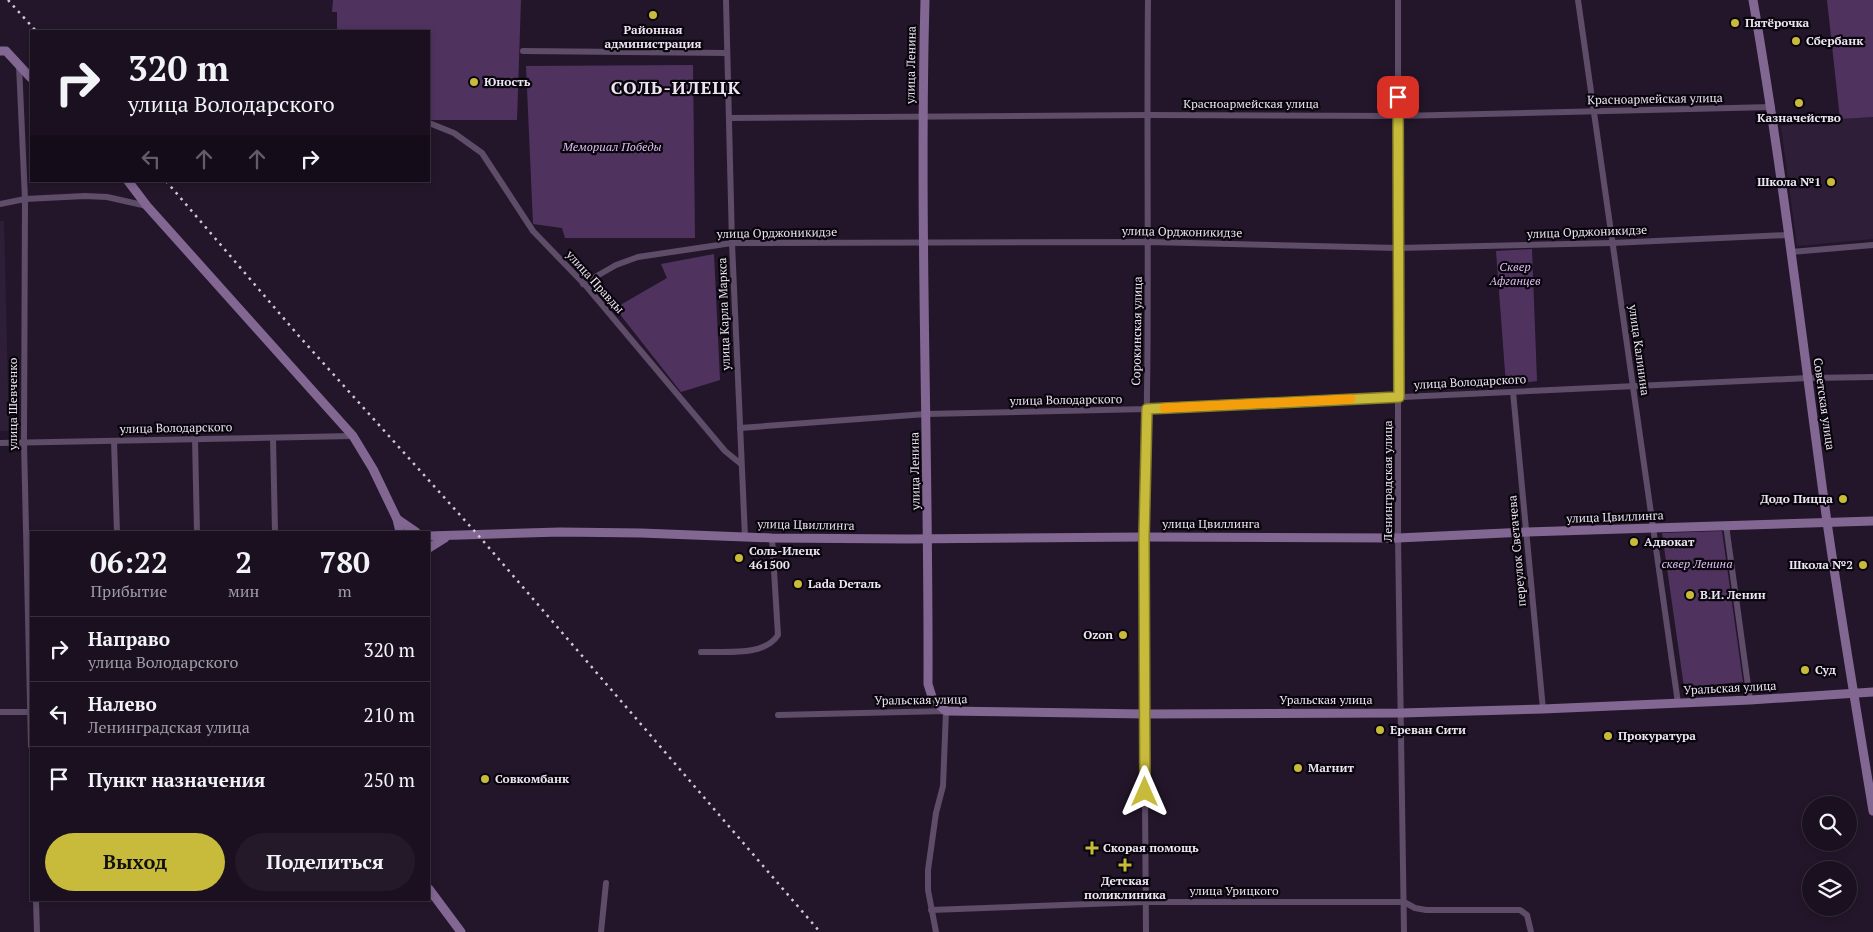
<!DOCTYPE html>
<html lang="ru">
<meta charset="utf-8">
<style>
body{margin:0;font-family:"PT Serif",serif;background:#231929;color:#f1f3f6;height:100vh;display:flex;flex-direction:column;font-size:19px;white-space:nowrap}
*{box-sizing:border-box;margin:0}
p{font-size:16px;color:#9f9da5}
.icon{flex:none;width:28px;height:28px;fill:none;stroke:currentColor;stroke-width:2;stroke-linecap:round;stroke-linejoin:round}
.map{position:relative;flex:1;overflow:hidden}
.panel{position:absolute;left:30px;top:531px;width:400px;height:370px;display:flex;flex-direction:column;background:#1a1020;border-radius:0px;box-shadow:0 2px 8px #0003,0 0 0 1px #38303e}
.panel>*{flex:none}
.hud{position:absolute;left:30px;top:30px;width:400px;height:152px;border-radius:0px;box-shadow:0 2px 8px #0003,0 0 0 1px #38303e;background:#1a1020;color:#f1f3f6;overflow:hidden}
.buttons{position:absolute;left:1802px;top:796px;display:grid;gap:10px}
.buttons a{display:grid;place-items:center;width:55px;height:55px;border-radius:50%;background:#1a1020;box-shadow:0 2px 8px #0003,0 0 0 1px #38303e;font-size:25px}
.pin{position:absolute;display:grid;place-items:center;width:42px;height:42px;color:#fff;margin:-21px;border-radius:10px;box-shadow:0 2px 8px #0006}
.me{position:absolute;width:55px;margin:-28px;rotate:0deg;stroke-linejoin:round;filter:drop-shadow(0 0 4px #0008)}
.turn{display:flex;align-items:center;gap:18px;height:105px;padding:0 15px;font-size:22px}
.turn .icon{width:65px;height:65px;stroke-width:2.5}
.turn b{display:block;font-size:35px;line-height:42px}
.lanes{display:flex;align-items:center;height:48px;padding:0 15px;background:#0003;justify-content:center;gap:25px;direction:ltr}
.lanes .off{opacity:.35}
.eta{display:flex;justify-content:space-evenly;align-items:center;height:85px;text-align:center}
.eta b{font-size:30px;font-weight:700;line-height:35px}
.primary-button{display:flex;gap:10px;margin-top:auto;padding:10px 15px}
.primary-button a{flex:1;height:58px;border-radius:30px;background:#c8bb3b;color:#111;font-size:20px;font-weight:700;line-height:58px;text-align:center}
.primary-button a+a{background:#231929;color:#f1f3f6}
ul{padding:0;list-style:none}
li{display:flex;align-items:center;gap:15px;height:65px;padding:0 15px;border-top:1px solid #38303e}
li div{flex:1}
li b{display:block;font-size:19px}
li em{font-style:normal}
.map>svg:first-child{display:block}
.built{fill:#2f1e38}
.green{fill:#4f335e}
.lines{fill:none;stroke-linecap:round;stroke-linejoin:round}
.street{stroke:#5e4c68;stroke-width:6}
.secondary{stroke:#836793;stroke-width:9}
.rail{stroke:#d1c7d7;stroke-width:2.5;stroke-dasharray:2.5 5;stroke-linecap:butt}
.route-casing{stroke:#827a26;stroke-width:12}
.route{stroke:#c8bb3b;stroke-width:9}
.slow{stroke:#f59e0b;stroke-width:9}
.poi-dot{fill:#c8bb3b;stroke:#09050c;stroke-width:2}
.labels{text-anchor:middle;stroke-width:4.5;stroke-linejoin:round;paint-order:stroke}
.poi-label{font-size:12px;font-weight:bold;fill:#ede4f3;stroke:#09050c;text-anchor:start}
.street-label{font-size:12px;fill:#ede4f3;stroke:#09050c}
.park-label{font-size:12px;font-style:italic;fill:#e1bef5;stroke:#09050c}
.district-label{font-size:18px;font-weight:bold;letter-spacing:1px;fill:#ede4f3;stroke:#09050c}
</style>
<div class="map">
<svg width="1873" height="932" viewBox="0 0 1873 932">
<rect width="100%" height="100%" fill="#23162a"/>
<g class="built">
<path d="M1873,117V239L1797,246L1781,126L1840,119Z"/>
<path d="M0,221H4L9,431H0Z"/>
</g>
<g class="green">
<path d="M333,0H521L517,120H429V31H337V12H332Z"/>
<path d="M1827,0H1873V117L1840,119Z"/>
<path d="M693,65L695,238H565L562,228L533,224L526,66Z"/>
<path d="M1532,249L1537,381L1506,385L1496,251Z"/>
<path d="M714,254L720,380L681,392L615,308L667,278L661,264Z"/>
<path d="M1722,531L1743,682L1684,687L1662,533Z"/>
</g>
<g class="lines">
<g class="street">
<path d="M726,0L732,243L745,537"/>
<path d="M1398,0V538L1404,932"/>
<path d="M1578,0L1678,703"/>
<path d="M523,51L727,53"/>
<path d="M19,65L25,199L24,443L31,746"/>
<path d="M729,118L1148,115L1398,116L1772,107"/>
<path d="M429,123L454,133L482,153L533,231L587,287L725,451L741,464"/>
<path d="M0,204L25,199L85,196L107,197L147,206"/>
<path d="M1791,252L1873,245"/>
<path d="M583,284L616,265L638,257L732,243L1149,242L1398,248L1612,243L1788,235"/>
<path d="M1513,392L1543,709"/>
<path d="M740,428L926,414L1147,409L1808,378L1873,377"/>
<path d="M273,438L275,532"/>
<path d="M195,439L197,532"/>
<path d="M114,441L117,532"/>
<path d="M0,443L353,436"/>
<path d="M1726,525L1750,700"/>
<path d="M701,652C724,651 764,657 778,635L772,538"/>
<path d="M0,712H31"/>
<path d="M778,715L946,711L943,786L936,813L928,870V890L936,932"/>
<path d="M36,900L37,932"/>
<path d="M931,910L1145,902H1404L1415,908L1426,910H1520L1527,915L1531,932"/>
<path d="M601,932L606,883"/>
<path d="M1146,932L1143,537C1151,358 1146,179 1148,0"/>
</g>
<g class="secondary">
<path d="M925,0C919,228 929,456 928,684L933,700L946,711L1145,714L1401,713L1543,709L1750,700L1873,692"/>
<path d="M1753,0C1783,173 1803,348 1827,522C1841,618 1857,714 1873,811"/>
<path d="M0,51H6L31,78"/>
<path d="M128,181L147,206L353,436L373,469L397,519L400,532"/>
<path d="M397,519L416,532"/>
<path d="M429,536L560,532L641,533L772,538L907,539L1143,537L1398,538L1527,532L1873,521"/>
<path d="M429,548L445,538"/>
<path d="M429,889L461,932"/>
</g>
<g class="rail">
<path d="M8,0L36,31"/>
<path d="M166,181L298,335L478,535L820,932"/>
</g>
</g>
<g class="lines">
<g class="route-casing">
<path id="route" d="M1145,792L1144,537L1147,409L1399,397L1398,97"/>
</g>
<use href="#route" class="route"/>
<path class="slow" d="M1164,408L1351,399"/>
</g>
<g class="poi-dot">
<circle cx="653" cy="15" r="5"/>
<circle cx="1735" cy="23" r="5"/>
<circle cx="1796" cy="41" r="5"/>
<circle cx="474" cy="82" r="5"/>
<circle cx="1799" cy="103" r="5"/>
<circle cx="1831" cy="182" r="5"/>
<circle cx="1843" cy="499" r="5"/>
<circle cx="1634" cy="542" r="5"/>
<circle cx="739" cy="558" r="5"/>
<circle cx="1863" cy="565" r="5"/>
<circle cx="798" cy="584" r="5"/>
<circle cx="1690" cy="595" r="5"/>
<circle cx="1123" cy="635" r="5"/>
<circle cx="1805" cy="670" r="5"/>
<circle cx="1380" cy="730" r="5"/>
<circle cx="1608" cy="736" r="5"/>
<circle cx="1298" cy="768" r="5"/>
<circle cx="485" cy="779" r="5"/>
<path d="M1089.5 840.5h5v5h5v5h-5v5h-5v-5h-5v-5h5z"/>
<path d="M1122.5 857.5h5v5h5v5h-5v5h-5v-5h-5v-5h5z"/>
</g>
<g class="labels">
<g class="poi-label">
<text x="1745" y="27">Пятёрочка</text>
<text x="653" y="34" text-anchor="middle">Районная<tspan x="653" dy="14">администрация</tspan></text>
<text x="1806" y="45">Сбербанк</text>
<text x="484" y="86">Юность</text>
<text x="1799" y="122" text-anchor="middle">Казначейство</text>
<text x="1821" y="186" text-anchor="end">Школа №1</text>
<text x="1833" y="503" text-anchor="end">Додо Пицца</text>
<text x="1644" y="546">Адвокат</text>
<text x="749" y="555">Соль-Илецк<tspan x="749" dy="14">461500</tspan></text>
<text x="1853" y="569" text-anchor="end">Школа №2</text>
<text x="808" y="588">Lada Dеталь</text>
<text x="1700" y="599">В.И. Ленин</text>
<text x="1113" y="639" text-anchor="end">Ozon</text>
<text x="1815" y="674">Суд</text>
<text x="1390" y="734">Ереван Сити</text>
<text x="1618" y="740">Прокуратура</text>
<text x="1308" y="772">Магнит</text>
<text x="495" y="783">Совкомбанк</text>
<text x="1103" y="852">Скорая помощь</text>
<text x="1125" y="885" text-anchor="middle">Детская<tspan x="1125" dy="14">поликлиника</tspan></text>
</g>
<g class="street-label">
<text transform="translate(911 65) rotate(-89)" y="4">улица Ленина</text>
<text transform="translate(1655 99) rotate(-1)" y="4">Красноармейская улица</text>
<text x="1251" y="108">Красноармейская улица</text>
<text transform="translate(1182 232) rotate(1)" y="4">улица Орджоникидзе</text>
<text transform="translate(1587 232) rotate(-2)" y="4">улица Орджоникидзе</text>
<text transform="translate(777 233) rotate(-1)" y="4">улица Орджоникидзе</text>
<text transform="translate(595 282) rotate(48)" y="4">улица Правды</text>
<text transform="translate(724 314) rotate(-92)" y="4">улица Карла Маркса</text>
<text transform="translate(1137 331) rotate(-89)" y="4">Сорокинская улица</text>
<text transform="translate(1639 350) rotate(82)" y="4">улица Калинина</text>
<text transform="translate(1470 382) rotate(-3)" y="4">улица Володарского</text>
<text transform="translate(1066 400) rotate(-1)" y="4">улица Володарского</text>
<text transform="translate(13 404) rotate(-90)" y="4">улица Шевченко</text>
<text transform="translate(1824 404) rotate(82)" y="4">Советская улица</text>
<text transform="translate(176 428) rotate(-1)" y="4">улица Володарского</text>
<text transform="translate(915 471) rotate(-91)" y="4">улица Ленина</text>
<text transform="translate(1388 481) rotate(-90)" y="4">Ленинградская улица</text>
<text transform="translate(1615 517) rotate(-2)" y="4">улица Цвиллинга</text>
<text x="1211" y="528">улица Цвиллинга</text>
<text transform="translate(806 525) rotate(1)" y="4">улица Цвиллинга</text>
<text transform="translate(1517 551) rotate(-95)" y="4">переулок Светачева</text>
<text transform="translate(1730 688) rotate(-3)" y="4">Уральская улица</text>
<text transform="translate(921 700) rotate(-1)" y="4">Уральская улица</text>
<text x="1326" y="704">Уральская улица</text>
<text x="1234" y="895">улица Урицкого</text>
</g>
<g class="park-label">
<text x="612" y="151">Мемориал Победы</text>
<text x="1515" y="271">Сквер<tspan x="1515" dy="14">Афганцев</tspan></text>
<text x="1697" y="568">сквер Ленина</text>
</g>
<g class="district-label">
<text x="676" y="94">СОЛЬ-ИЛЕЦК</text>
</g>
</g>
</svg>
<div class="buttons">
<a><svg class="icon" aria-label="search" viewBox="0 0 24 24"><circle cx="10" cy="10" r="6"/><path d="M15 15l6 6"/></svg></a>
<a><svg class="icon" aria-label="layers" viewBox="0 0 24 24"><path d="M12 4l9 5-9 5-9-5zM3 14l9 5 9-5"/></svg></a>
</div>
<div class="pin" style="left:1398px;top:97px;background:#d93025"><svg class="icon" aria-label="arrive" viewBox="0 0 24 24"><path d="M6 21V4h12l-3 4 3 4H6"/></svg></div>
<svg class="me" style="left:1145px;top:792px" viewBox="-20 -20 40 40"><path d="M0-17L14 15 0 8-14 15z" fill="#c8bb3b" stroke="#fff" stroke-width="4"/></svg>
<div class="hud">
<div class="turn"><svg class="icon" aria-label="right" viewBox="0 0 24 24"><path d="M7 20v-9h11M14 6l5 5-5 5"/></svg><div><b>320 m</b>улица Володарского</div></div>
<div class="lanes"><svg class="icon off" aria-label="left" viewBox="0 0 24 24"><path d="M17 20v-9H6M10 6l-5 5 5 5"/></svg><svg class="icon off" aria-label="ahead" viewBox="0 0 24 24"><path d="M12 20V5M6 11l6-6 6 6"/></svg><svg class="icon off" aria-label="ahead" viewBox="0 0 24 24"><path d="M12 20V5M6 11l6-6 6 6"/></svg><svg class="icon" aria-label="right" viewBox="0 0 24 24"><path d="M7 20v-9h11M14 6l5 5-5 5"/></svg></div>
</div>
<section class="panel">
<div class="eta">
<div><b>06:22</b><p>Прибытие</p></div>
<div><b>2</b><p>мин</p></div>
<div><b>780</b><p>m</p></div>
</div>
<ul>
<li><svg class="icon" aria-label="right" viewBox="0 0 24 24"><path d="M7 20v-9h11M14 6l5 5-5 5"/></svg><div><b>Направо</b><p>улица Володарского</p></div><em>320 m</em></li>
<li><svg class="icon" aria-label="left" viewBox="0 0 24 24"><path d="M17 20v-9H6M10 6l-5 5 5 5"/></svg><div><b>Налево</b><p>Ленинградская улица</p></div><em>210 m</em></li>
<li><svg class="icon" aria-label="arrive" viewBox="0 0 24 24"><path d="M6 21V4h12l-3 4 3 4H6"/></svg><div><b>Пункт назначения</b></div><em>250 m</em></li>
</ul>
<div class="primary-button"><a>Выход</a><a>Поделиться</a></div>
</section>
</div>
